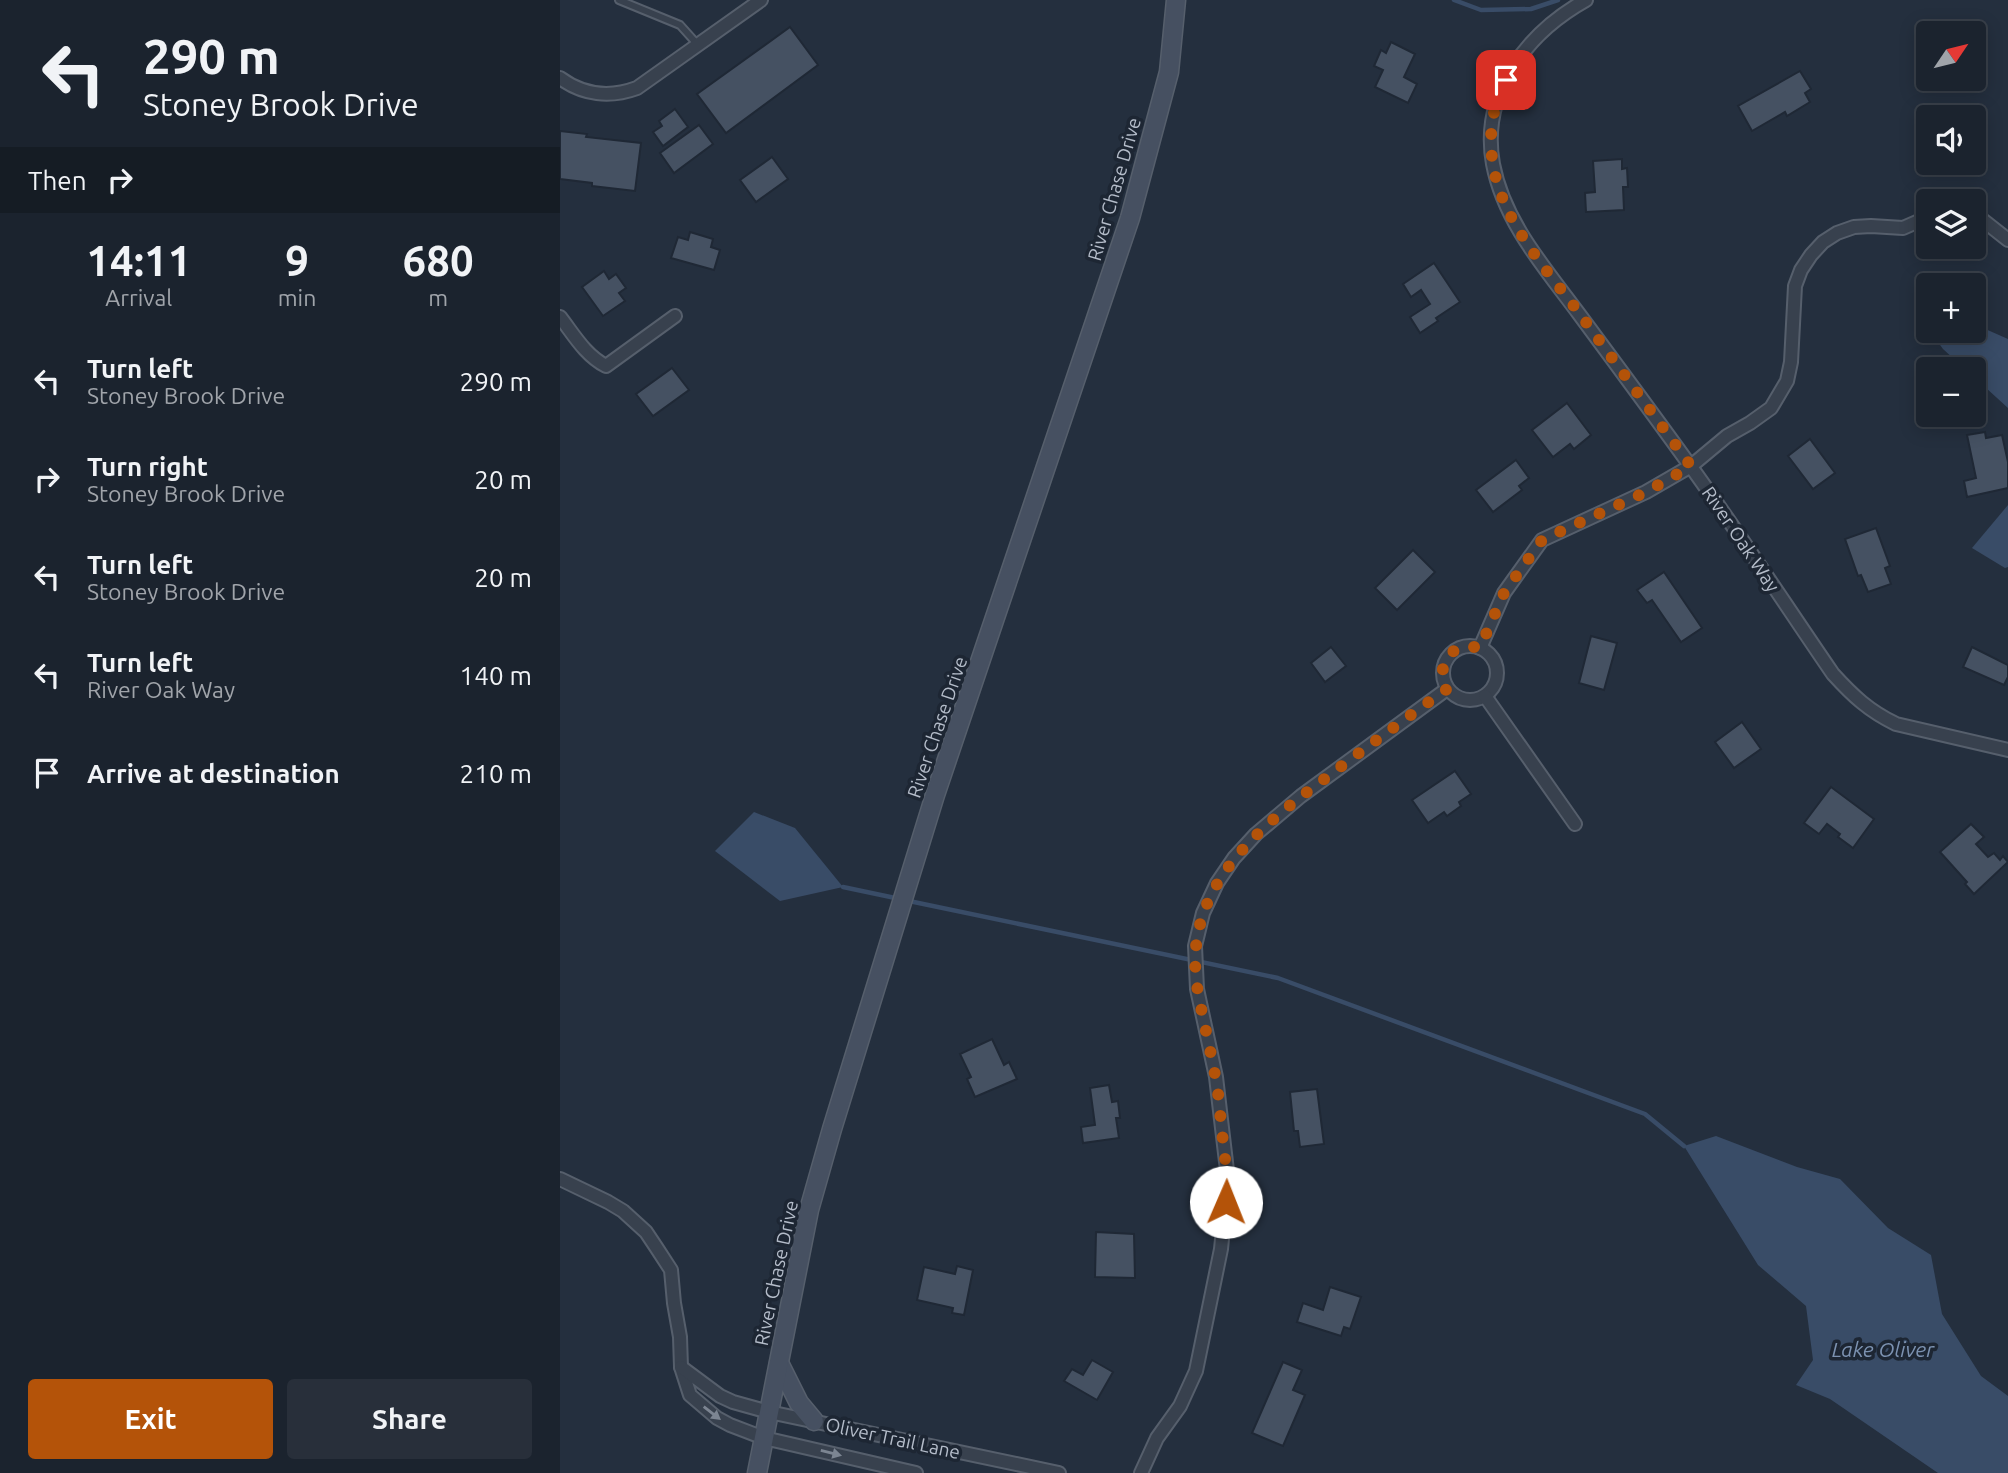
<!DOCTYPE html>
<meta charset="utf-8">
<style>
body{margin:0;font-family:Ubuntu,sans-serif;background:#282f3a;color:#f1f3f6;height:100vh;display:flex;flex-direction:column;font-size:26px;white-space:nowrap}
*{box-sizing:border-box;margin:0}
p{font-size:23px;color:#a0a4aa}
.icon{flex:none;width:38px;height:38px;fill:none;stroke:currentColor;stroke-width:2;stroke-linecap:round;stroke-linejoin:round}
.map{position:relative;flex:1;overflow:hidden}
.sheet{display:flex;flex-direction:column;background:#1b232e;width:560px}
.sheet>*{flex:none}
.guide{background:#1b232e;color:#f1f3f6;overflow:hidden}
.needle{width:46px;rotate:55deg}
.fabs{position:absolute;left:1356px;top:21px;display:grid;gap:14px}
.fabs a{display:grid;place-items:center;width:70px;height:70px;border-radius:7px;background:#1b232e;box-shadow:0 4px 18px #0003,0 0 0 2px #39404a;font-size:35px}
.pin{position:absolute;display:grid;place-items:center;width:60px;height:60px;color:#fff;margin:-30px;border-radius:14px;box-shadow:0 4px 10px #0006}
.me{position:absolute;width:77px;margin:-38px;rotate:1deg;stroke-linejoin:round;filter:drop-shadow(0 0 5px #0008)}
.turn{display:flex;align-items:center;gap:24px;height:147px;padding:0 28px;font-size:32px}
.turn .icon{width:91px;height:91px;stroke-width:2.5}
.turn b{display:block;font-size:49px;line-height:60px}
.then{display:flex;align-items:center;height:66px;padding:0 28px;background:#0003;gap:14px;font-size:26px}
.eta{display:flex;justify-content:space-evenly;align-items:center;height:119px;text-align:center}
.eta b{font-size:42px;font-weight:700;line-height:49px}
.primary-button{display:flex;gap:14px;margin-top:auto;padding:14px 28px}
.primary-button a{flex:1;height:80px;border-radius:7px;background:#b45309;color:#fff;font-size:28px;font-weight:700;line-height:80px;text-align:center}
.primary-button a+a{background:#282f3a;color:#f1f3f6}
ul{padding:0;list-style:none}
li{display:flex;align-items:center;gap:21px;height:98px;padding:0 28px}
li div{flex:1}
li b{display:block;font-size:26px}
li em{font-style:normal}
main{display:flex;flex:1;min-height:0}
.map>svg:first-child{display:block}
.water{fill:#394c67}
.lines{fill:none;stroke-linecap:round;stroke-linejoin:round}
.stream{stroke:#394c67;stroke-width:4.5}
.building{fill:#455162;stroke:#1f2835;stroke-width:2}
.lane-casing{stroke:#565f6c;stroke-width:10}
.street-casing{stroke:#565f6c;stroke-width:16}
.secondary-casing{stroke:#565f6c;stroke-width:21}
.lane{stroke:#38414e;stroke-width:6}
.street{stroke:#38414e;stroke-width:12}
.secondary{stroke:#465061;stroke-width:18}
.oneway{fill:#7c8592}
.route{stroke:#b45309;stroke-width:12;stroke-dasharray:0 21.6}
.labels{text-anchor:middle;stroke-width:7;stroke-linejoin:round;paint-order:stroke}
.street-label{font-size:19px;fill:#b4bcc9;stroke:#1d2633}
.water-label{font-size:21px;font-style:italic;fill:#7c92b1;stroke:#1d2633}
</style>
<main>
<section class="sheet">
<div class="guide">
<div class="turn"><svg class="icon" aria-label="left" viewBox="0 0 24 24"><path d="M17 20v-9H6M10 6l-5 5 5 5"/></svg><div><b>290 m</b>Stoney Brook Drive</div></div>
<div class="then">Then<svg class="icon" aria-label="right" viewBox="0 0 24 24"><path d="M7 20v-9h11M14 6l5 5-5 5"/></svg></div>
</div>
<div class="eta">
<div><b>14:11</b><p>Arrival</p></div>
<div><b>9</b><p>min</p></div>
<div><b>680</b><p>m</p></div>
</div>
<ul>
<li><svg class="icon" aria-label="left" viewBox="0 0 24 24"><path d="M17 20v-9H6M10 6l-5 5 5 5"/></svg><div><b>Turn left</b><p>Stoney Brook Drive</p></div><em>290 m</em></li>
<li><svg class="icon" aria-label="right" viewBox="0 0 24 24"><path d="M7 20v-9h11M14 6l5 5-5 5"/></svg><div><b>Turn right</b><p>Stoney Brook Drive</p></div><em>20 m</em></li>
<li><svg class="icon" aria-label="left" viewBox="0 0 24 24"><path d="M17 20v-9H6M10 6l-5 5 5 5"/></svg><div><b>Turn left</b><p>Stoney Brook Drive</p></div><em>20 m</em></li>
<li><svg class="icon" aria-label="left" viewBox="0 0 24 24"><path d="M17 20v-9H6M10 6l-5 5 5 5"/></svg><div><b>Turn left</b><p>River Oak Way</p></div><em>140 m</em></li>
<li><svg class="icon" aria-label="arrive" viewBox="0 0 24 24"><path d="M6 21V4h12l-3 4 3 4H6"/></svg><div><b>Arrive at destination</b></div><em>210 m</em></li>
</ul>
<div class="primary-button"><a>Exit</a><a>Share</a></div>
</section>
<div class="map">
<svg width="1448" height="1473" viewBox="0 0 1448 1473">
<rect width="100%" height="100%" fill="#242f3e"/>
<g class="water">
<path d="M1414,324L1448,339V408L1414,377V369H1405L1383,349L1370,331H1414Z"/>
<path d="M1448,505V567L1445,568L1412,548Z"/>
<path d="M194,812L235,828L283,887L220,901L155,851Z"/>
<path d="M1156,1136L1237,1167L1280,1179L1328,1228L1371,1255L1382,1314L1421,1376L1448,1396V1473H1378L1270,1399L1236,1385L1253,1360L1246,1306L1198,1265L1124,1146Z"/>
</g>
<g class="lines">
<g class="stream">
<path d="M894,0L921,10L971,9L998,0"/>
<path d="M283,887L340,899"/>
<path d="M349,901L718,978L1085,1114L1124,1146"/>
</g>
</g>
<g class="building">
<path d="M230,27L258,65L166,133L137,94Z"/>
<path d="M831,42L855,54L844,77L857,84L848,103L815,87L823,70L814,66L821,50L826,53Z"/>
<path d="M1240,71L1251,89L1245,93L1250,102L1227,116L1225,112L1192,131L1178,106Z"/>
<path d="M115,109L128,127L103,146L93,132L102,126L99,121Z"/>
<path d="M139,125L153,144L114,173L100,153Z"/>
<path d="M0,131L27,134L26,137L81,143L75,191L32,186V183L0,179Z"/>
<path d="M212,157L228,179L196,202L180,180Z"/>
<path d="M1062,159V169L1067,168L1068,187H1063L1064,210L1026,212L1025,193L1035,192L1033,161Z"/>
<path d="M130,232L153,239L151,247L160,250L154,270L111,258L118,237L128,240Z"/>
<path d="M874,263L900,302L876,318L878,321L860,333L850,317L870,304L861,290L851,297L843,284Z"/>
<path d="M44,271L49,279L56,274L66,288L59,293L65,301L43,316L22,287Z"/>
<path d="M112,368L129,390L93,416L76,394Z"/>
<path d="M1007,403L1031,435L1014,449L1010,444L993,457L972,430Z"/>
<path d="M1425,432L1426,438L1442,435L1448,462V488L1407,497L1404,481L1416,478L1407,435Z"/>
<path d="M1250,439L1275,473L1253,489L1228,456Z"/>
<path d="M956,460L969,478L959,486L962,490L933,512L916,490Z"/>
<path d="M1316,528L1330,566L1325,568L1331,584L1308,592L1301,575L1298,576L1285,539Z"/>
<path d="M853,550L875,572L837,610L815,588Z"/>
<path d="M1104,572L1142,628L1121,642L1092,600L1087,603L1077,590Z"/>
<path d="M1031,636L1057,643L1044,690L1019,683Z"/>
<path d="M771,647L786,666L765,682L751,663Z"/>
<path d="M1412,647L1448,665V677L1444,685L1403,667Z"/>
<path d="M1182,722L1201,749L1174,768L1155,742Z"/>
<path d="M895,771L911,794L899,802L901,806L887,816L884,812L868,823L852,800Z"/>
<path d="M1271,787L1314,819L1293,848L1278,837L1280,834L1267,824L1259,834L1244,823Z"/>
<path d="M1411,824L1424,837L1416,844L1428,857L1434,853L1440,860L1443,856L1448,862L1414,894L1405,884L1407,882L1380,852Z"/>
<path d="M432,1039L444,1065L449,1062L457,1079L415,1097L407,1079L411,1077L400,1054Z"/>
<path d="M549,1085L552,1102L558,1101L560,1118H556L559,1138L523,1143L521,1127L535,1125L530,1088Z"/>
<path d="M757,1089L764,1144L740,1147L738,1131H734L730,1092Z"/>
<path d="M536,1232L574,1234L575,1278L535,1277Z"/>
<path d="M397,1266L413,1270L404,1315L392,1313L393,1308L357,1300L364,1267L395,1274Z"/>
<path d="M770,1287L801,1297L790,1329L784,1327L781,1336L737,1322L743,1303L763,1310Z"/>
<path d="M532,1360L553,1372L537,1400L504,1381L512,1369L523,1375Z"/>
<path d="M723,1362L742,1370L733,1390L745,1395L723,1446L692,1433Z"/>
</g>
<g class="lines">
<g class="lane-casing">
<path id="lane" d="M59,0L120,25L138,45"/>
</g>
<g class="street-casing">
<g id="street">
<path d="M1026,0C967,33 920,93 933,164C944,222 985,268 1019,314C1056,364 1093,414 1129,464C1179,533 1225,604 1273,674C1293,696 1309,711 1336,724L1448,750"/>
<path d="M0,78C23,95 50,98 77,88L201,0"/>
<path d="M1414,216L1424,221L1448,240"/>
<path d="M0,317C14,335 25,355 46,366L115,316"/>
<circle cx="910" cy="673" r="27"/>
<path d="M920,648L944,593L982,540L1086,492L1131,466L1167,436L1190,423L1211,408L1227,381L1231,362L1235,286L1241,270L1251,255L1263,242L1277,233L1294,227L1311,226L1343,228L1368,217"/>
<path d="M925,696L1015,824"/>
<path d="M0,1179L48,1202L63,1211L86,1232L96,1247L111,1270L114,1303L120,1337L121,1367L130,1395L157,1418L170,1425L204,1438L356,1473"/>
<path d="M121,1367L160,1396L173,1402L209,1412L499,1473"/>
<path d="M581,1473L597,1438L620,1406L636,1371L661,1249L668,1179L656,1077L637,989L635,946L643,913L657,883L674,858L696,834L741,796L887,689"/>
</g>
</g>
<g class="secondary-casing">
<g id="secondary">
<path d="M219,1363L239,1403L254,1421"/>
<path d="M197,1473L249,1210L272,1129L375,795L570,218L609,72L616,0"/>
</g>
</g>
<use href="#lane" class="lane"/>
<use href="#street" class="street"/>
<use href="#secondary" class="secondary"/>
</g>
<defs><path id="oneway-solid" d="M-6-.8H1V-3.2L6.5 0L1 3.2V.8H-6Z" transform="scale(1.75)"/></defs>
<g class="oneway">
<use href="#oneway-solid" transform="translate(152 1413) rotate(38)"/>
<use href="#oneway-solid" transform="translate(271 1453) rotate(14)"/>
</g>
<g class="lines">
<path class="route" d="M666,1202C668,1179 665,1157 662,1133C660,1114 659,1094 655,1075C650,1047 643,1020 638,992C619,887 701,826 775,771C812,743 849,716 887,689C874,663 892,641 920,648L944,593L982,540L1086,492L1131,466C1093,414 1055,362 1017,310C991,276 955,234 941,194C927,158 927,114 946,80"/>
</g>
<g class="labels">
<g class="street-label">
<text transform="translate(554 189) rotate(-74)" y="7">River Chase Drive</text>
<text transform="translate(1181 539) rotate(56)" y="7">River Oak Way</text>
<text transform="translate(377 727) rotate(-71)" y="7">River Chase Drive</text>
<text transform="translate(216 1273) rotate(-78)" y="7">River Chase Drive</text>
<text transform="translate(333 1438) rotate(12)" y="7">Oliver Trail Lane</text>
</g>
<g class="water-label">
<text x="1323" y="1357">Lake Oliver</text>
</g>
</g>
</svg>
<div class="fabs">
<a><svg class="needle" viewBox="-14 -14 28 28"><path d="M0-13l5 13h-10z" fill="#e53935"/><path d="M0 13l5-13h-10z" fill="#a0a4aa"/></svg></a>
<a><svg class="icon" aria-label="sound" viewBox="0 0 24 24"><path d="M4 9h4l5-4v14l-5-4H4zM17 9q2 3 0 6"/></svg></a>
<a><svg class="icon" aria-label="layers" viewBox="0 0 24 24"><path d="M12 4l9 5-9 5-9-5zM3 14l9 5 9-5"/></svg></a>
<a>+</a>
<a>−</a>
</div>
<div class="pin" style="left:946px;top:80px;background:#d93025"><svg class="icon" aria-label="arrive" viewBox="0 0 24 24"><path d="M6 21V4h12l-3 4 3 4H6"/></svg></div>
<svg class="me" style="left:666px;top:1202px" viewBox="-20 -20 40 40"><circle r="19" fill="#fff"/><path d="M0-13L10 11 0 6-10 11z" fill="#b45309"/></svg>
</div>
</main>
